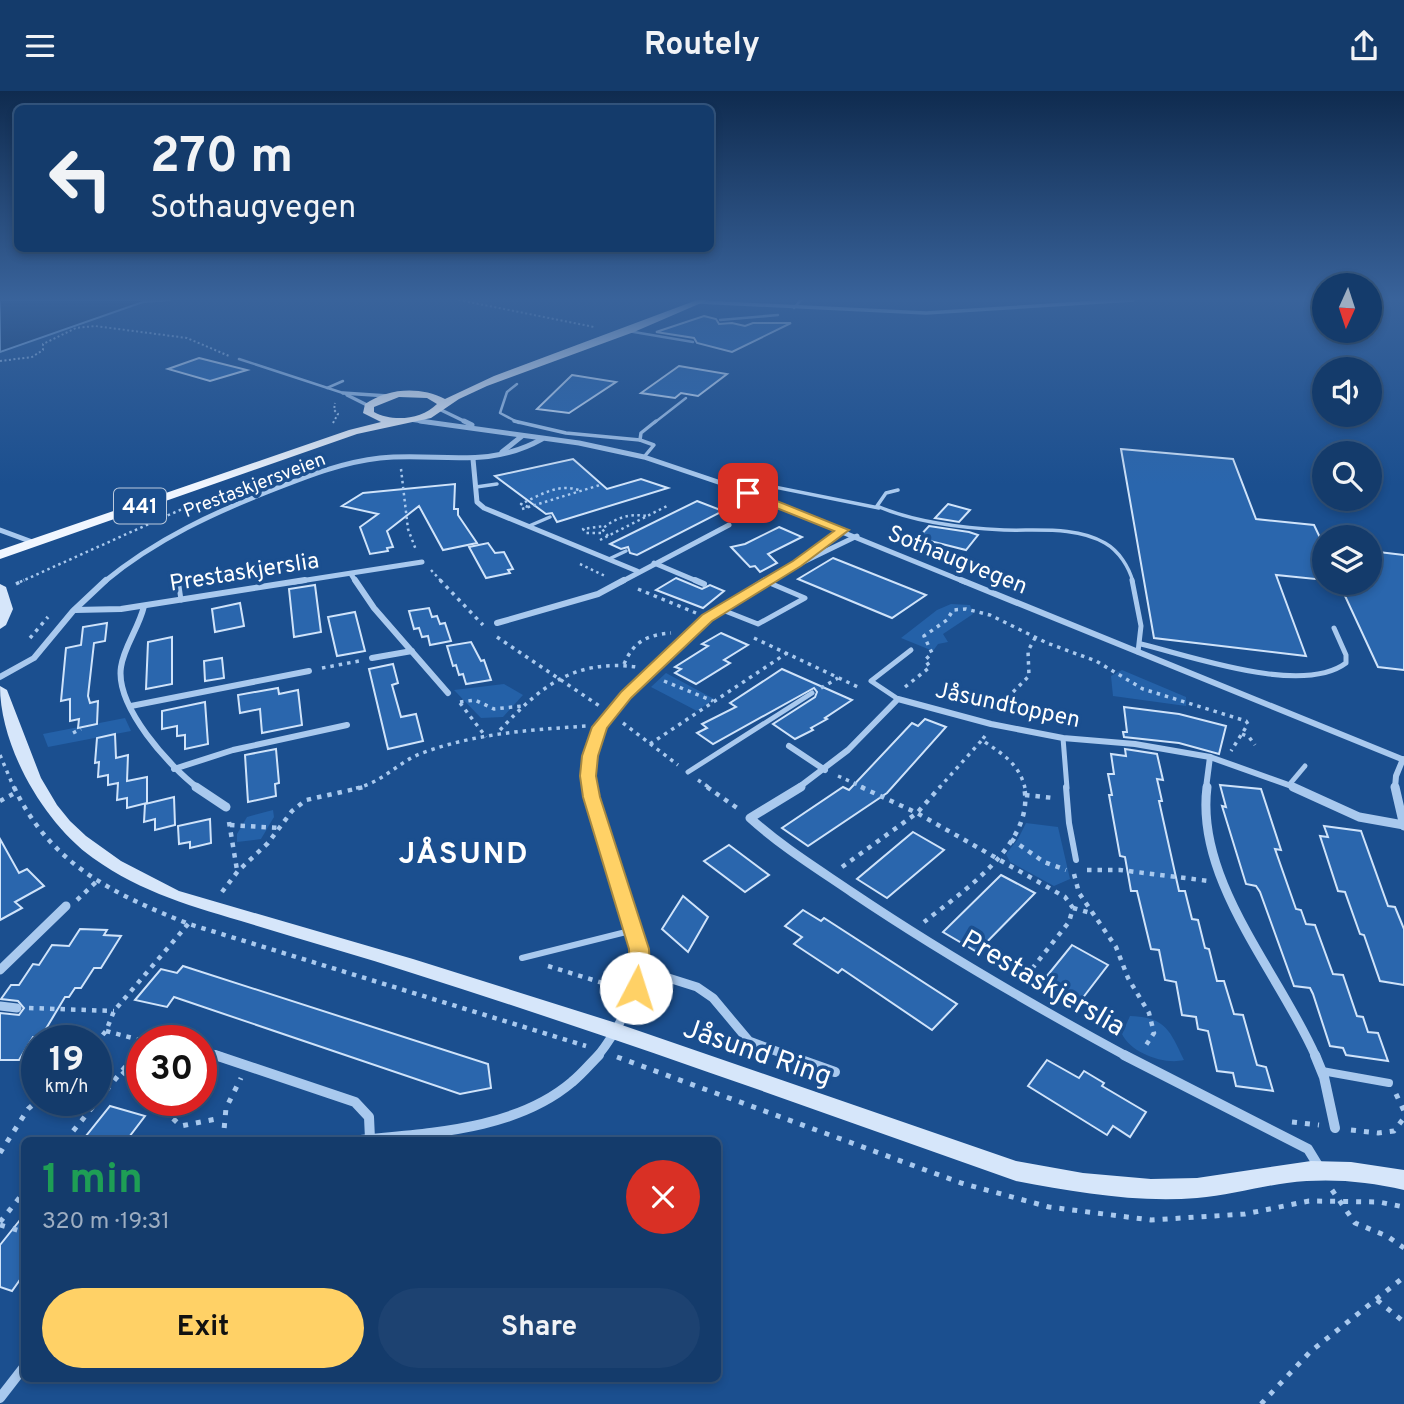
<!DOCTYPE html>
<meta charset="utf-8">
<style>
body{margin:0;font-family:Overpass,sans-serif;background:#1d4271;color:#f1f3f6;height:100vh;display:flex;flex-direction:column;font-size:26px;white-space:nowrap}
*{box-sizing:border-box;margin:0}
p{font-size:23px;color:#9dadc1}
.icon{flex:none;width:38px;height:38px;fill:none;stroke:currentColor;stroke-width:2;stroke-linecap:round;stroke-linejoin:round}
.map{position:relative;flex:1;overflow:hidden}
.drawer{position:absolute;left:21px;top:1046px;width:700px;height:245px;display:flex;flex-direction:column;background:#143b6b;border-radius:10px;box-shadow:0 4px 10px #0003,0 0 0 2px #33557e}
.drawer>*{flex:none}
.hud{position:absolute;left:14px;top:14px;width:700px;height:147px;border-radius:10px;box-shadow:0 4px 10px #0003,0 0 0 2px #33557e;background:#143b6b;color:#f1f3f6;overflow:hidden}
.needle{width:46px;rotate:183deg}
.fabs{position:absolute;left:1312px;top:182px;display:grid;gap:14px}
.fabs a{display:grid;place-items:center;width:70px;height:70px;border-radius:50%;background:#143b6b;box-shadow:0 4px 10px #0003,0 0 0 2px #33557e;font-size:35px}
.speed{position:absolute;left:21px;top:934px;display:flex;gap:14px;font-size:35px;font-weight:700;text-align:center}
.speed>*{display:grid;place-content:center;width:91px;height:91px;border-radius:50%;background:#143b6b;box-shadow:0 4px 10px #0003,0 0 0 2px #33557e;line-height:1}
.speed small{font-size:18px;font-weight:400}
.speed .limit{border:10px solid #d22;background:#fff;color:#111}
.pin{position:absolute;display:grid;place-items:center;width:60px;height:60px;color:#fff;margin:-30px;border-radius:14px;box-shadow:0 4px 10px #0006}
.me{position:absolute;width:77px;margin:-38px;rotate:5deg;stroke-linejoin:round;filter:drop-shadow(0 0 5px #0008)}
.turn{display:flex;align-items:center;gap:24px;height:147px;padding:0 21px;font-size:32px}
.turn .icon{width:91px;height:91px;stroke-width:2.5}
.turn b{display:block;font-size:49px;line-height:60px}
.round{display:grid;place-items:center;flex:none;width:74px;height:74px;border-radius:37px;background:#1d4271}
.head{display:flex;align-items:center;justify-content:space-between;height:119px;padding:0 21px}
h1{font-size:42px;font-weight:700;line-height:52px;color:#1e9e55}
.button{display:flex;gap:14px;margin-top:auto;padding:14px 21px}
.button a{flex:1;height:80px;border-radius:42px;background:#ffd166;color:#111;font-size:28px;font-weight:700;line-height:80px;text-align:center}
.button a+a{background:#1d4271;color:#f1f3f6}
header{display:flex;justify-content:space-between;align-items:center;height:91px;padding:0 21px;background:#143b6b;font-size:32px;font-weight:700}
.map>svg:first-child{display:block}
.green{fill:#2461a8}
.water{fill:#123a6d;stroke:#9cc4f0;stroke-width:2}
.building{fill:#2a66ad;stroke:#cfe3fa;stroke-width:2}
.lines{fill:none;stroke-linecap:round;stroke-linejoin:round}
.path-far4{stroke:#a9c9ee;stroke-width:2;stroke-dasharray:2 2.5;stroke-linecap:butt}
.path-far3{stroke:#a9c9ee;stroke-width:2.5;stroke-dasharray:2.5 3.5;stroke-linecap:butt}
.path-far2{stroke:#a9c9ee;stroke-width:3.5;stroke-dasharray:3.5 5;stroke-linecap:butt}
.path-far1{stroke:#a9c9ee;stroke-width:4.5;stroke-dasharray:4.5 6;stroke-linecap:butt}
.path{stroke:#a9c9ee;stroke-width:5;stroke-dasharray:5 8;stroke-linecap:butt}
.service-far4{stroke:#a9c9ee;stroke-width:2.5}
.service-far3{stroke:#a9c9ee;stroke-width:3.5}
.service-far2{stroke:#a9c9ee;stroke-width:5}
.service-far1{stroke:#a9c9ee;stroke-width:6}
.service{stroke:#a9c9ee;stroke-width:8}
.minor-far4{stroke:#a9c9ee;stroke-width:3.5}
.minor-far3{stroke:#a9c9ee;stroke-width:5}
.minor-far2{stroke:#a9c9ee;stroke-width:6}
.minor-far1{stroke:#a9c9ee;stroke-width:9}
.minor{stroke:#a9c9ee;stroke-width:10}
.secondary{fill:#d6e6fa;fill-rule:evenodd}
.primary{fill:#f0f6ff;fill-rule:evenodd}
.route{fill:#ffd166;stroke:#a68842;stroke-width:2}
.labels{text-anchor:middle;stroke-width:7;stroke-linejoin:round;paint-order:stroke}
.far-street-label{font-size:19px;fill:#fff;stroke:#1b4f8f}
.shield{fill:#1b4f8f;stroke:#bbcadd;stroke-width:2}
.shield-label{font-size:21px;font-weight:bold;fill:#fff}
.street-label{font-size:23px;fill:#fff;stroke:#1b4f8f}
.near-street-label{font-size:28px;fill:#fff;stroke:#1b4f8f}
.district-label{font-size:30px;font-weight:bold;letter-spacing:2px;fill:#fff;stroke:#1b4f8f}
</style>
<header><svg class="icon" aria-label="menu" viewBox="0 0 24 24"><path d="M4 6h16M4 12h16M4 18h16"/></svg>Routely<svg class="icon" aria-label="share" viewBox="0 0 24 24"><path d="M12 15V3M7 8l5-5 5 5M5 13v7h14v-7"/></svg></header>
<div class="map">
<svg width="1404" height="1313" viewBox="0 0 1404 1313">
<rect width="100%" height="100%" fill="#1b4f8f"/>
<g class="green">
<path d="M951,513L970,514L973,523L943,543L948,551L938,553L933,560L901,547L937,519Z"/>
<path d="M1122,579L1186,606V615L1113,605L1111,585Z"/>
<path d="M666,582L714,608L697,620L651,596Z"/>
<path d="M504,593L523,604L503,626L481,627L454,599Z"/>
<path d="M125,627L131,640L48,656L43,643Z"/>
<path d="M273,719L274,726L261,748L237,751V743L247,726Z"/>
<path d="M1026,732L1058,736L1070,788L1054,795L1010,771L1006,763L1018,748Z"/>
<path d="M1130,925C1166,926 1170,940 1184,969C1164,974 1131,962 1122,943Z"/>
</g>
<path class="water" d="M0,209H171L143,211L0,261Z"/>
<g class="building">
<path d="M704,225L716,228L719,233L732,232L745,235L753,232H791L732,261L697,252L694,247L656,241Z"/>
<path d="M199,267L247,279L210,290L168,278Z"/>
<path d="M679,275L727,283L698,305L681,302L675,307L641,302Z"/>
<path d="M572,284L616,291L569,322L537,318Z"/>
<path d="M1121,358L1233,368L1256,428L1314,434L1325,457V489L1276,484L1306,565L1154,547Z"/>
<path d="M573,368L607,398L641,388L668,397L557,431L552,422L546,423L495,385Z"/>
<path d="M455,393L454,418H458V424L477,452L443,459L419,415L387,440L393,456L387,457L388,460L370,463L360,436L378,423L342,415L363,402Z"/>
<path d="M697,410L723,420L637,464L630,462L628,456L621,458L610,453Z"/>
<path d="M948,413L970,419L959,431L935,427Z"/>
<path d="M929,435L969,441L978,444L966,459L918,447Z"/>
<path d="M779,436L802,446L768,463L777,472L760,481L755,475L750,476L731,456L745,453Z"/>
<path d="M488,452L495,462L504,461L513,478L508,479L510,482L486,487L469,456Z"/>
<path d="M1370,460L1404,464V579L1378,576L1339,492H1370Z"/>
<path d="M833,467L926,504L892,527L798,488Z"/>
<path d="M676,487L702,498L710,494L724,500L703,517L656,499Z"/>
<path d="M315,494L321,541L294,546L289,498Z"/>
<path d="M240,512L244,535L215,541L212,518Z"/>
<path d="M429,517L432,526L437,525L440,533L445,532L451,550L430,554L428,545L422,546L419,537L414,538L409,520Z"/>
<path d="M355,521L365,560L337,565L328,526Z"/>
<path d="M107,532L105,550L94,552L88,605L90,612L98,610L97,633L78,637L79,628L70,630V608L61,610L66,557L81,554L83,536Z"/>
<path d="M721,542L748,554L724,569L730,572L696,593L675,582L681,578L675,576L708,555L702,553Z"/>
<path d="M172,546V593L146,598L148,551Z"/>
<path d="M471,551L481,570L484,569L491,589L466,593L463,583L459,584L456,574L453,575L447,555Z"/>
<path d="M222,567L224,587L205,590L204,570Z"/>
<path d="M393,573L398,592L392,594L401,626L416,623L423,650L388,658L369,578Z"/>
<path d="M782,578L852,609L825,627L827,628L811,637L813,639L795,648L773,633L815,606L817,601L814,597L713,653L697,642L707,637L702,633L736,616L730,612Z"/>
<path d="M278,597L279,603L298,599L302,634L262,642L260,618L240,622L238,604Z"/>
<path d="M205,611L208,653L185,658V644L177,645V635L162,638V620Z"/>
<path d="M1124,616L1179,623L1226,635L1219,663L1179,652L1124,646L1123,641H1127Z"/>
<path d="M925,628L946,636L887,702L808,755L782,737L843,696L849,699L912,632L918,635Z"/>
<path d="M115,643L116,667L128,664L127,690L147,686V712L127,717V707L117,709L118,692L108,694V684L98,686L99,671L95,672L97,647Z"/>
<path d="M276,658L279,692L275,693L276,705L248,711L245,664Z"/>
<path d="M1125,658L1157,663L1163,689L1157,688L1162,710H1159L1179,800H1185L1192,828L1198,829L1205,857L1209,858L1217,890H1224L1234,923L1243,924L1257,974L1266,976L1273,1000L1236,995L1233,982L1217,980L1208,940L1198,938L1196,926L1182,924L1176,891L1165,889L1159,859L1151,858L1137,800H1131L1125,766L1120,765L1109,704H1112L1108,683H1114L1111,663L1126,665Z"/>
<path d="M1220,694L1261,698L1281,759L1275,758L1296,818L1301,819L1306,833L1315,834L1333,883L1343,884L1357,925L1363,926L1368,941L1378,942L1388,970L1346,964L1343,957L1330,955L1313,903L1310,897L1294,895L1260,801L1256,795L1246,793L1222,715L1226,716Z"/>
<path d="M174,706L175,734L155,739V728L144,731L145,713Z"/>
<path d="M210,728L211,752L190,757V751L179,753L178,735Z"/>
<path d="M1324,735L1361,740L1388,815L1395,816L1404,838V894L1380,890L1364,844L1360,843L1345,801L1338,800L1320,745L1328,746Z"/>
<path d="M913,741L944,759L887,807L857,788Z"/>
<path d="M0,748L19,782L27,778L44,795L15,811L22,817L0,829Z"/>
<path d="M729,754L769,784L745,801L704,770Z"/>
<path d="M1001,784L1035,802L977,861L943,841Z"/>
<path d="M683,805L708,826L688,861L662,838Z"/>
<path d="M803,819L821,830L824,827L957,913L932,939L842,878L838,882L794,853L802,846L785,835Z"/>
<path d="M80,838L107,839L104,844L121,845L101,877H94L81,897H75L69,906H65L41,946H33L19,969H0V922L19,924L24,917L18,910L1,908L11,894H19L33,873L39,874L52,854L69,855Z"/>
<path d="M1072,854L1108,874L1075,917L1038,896Z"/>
<path d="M183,875L488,973L491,997L460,1003L174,906L167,916L135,909L161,878L177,882Z"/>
<path d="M1047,969L1079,987L1084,980L1104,992L1102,995L1146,1021L1130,1046L1113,1035L1107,1044L1028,995Z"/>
<path d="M110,1015L145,1025L126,1050H82Z"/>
<path d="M24,1124V1183L12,1200L0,1196V1154Z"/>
</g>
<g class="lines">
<g class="path-far4">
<path d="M459,209L594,236"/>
<path d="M0,270L32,266L43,259V253L76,237L95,235L187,247L229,265"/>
<path d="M333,332L338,323L334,319L335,312"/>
</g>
<g class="path-far3">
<path d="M401,378L408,438L416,459"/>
<path d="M528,416L521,413C540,404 560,391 581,400"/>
<path d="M522,418L600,394"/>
<path d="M601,442H586L583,438L604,435"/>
<path d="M608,445L602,438C615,427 630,422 647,425"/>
<path d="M600,449L667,415"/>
<path d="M580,473L605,485"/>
<path d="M431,479L442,491"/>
<path d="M20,491L191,414"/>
</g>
<g class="path-far2">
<path d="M440,489L483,534"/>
<path d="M16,493L24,489"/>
<path d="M638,498L696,522"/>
<path d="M497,546L601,616"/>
<path d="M30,547L48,526"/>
<path d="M754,547L858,596"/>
<path d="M624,573C634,550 647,544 671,542"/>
<path d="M322,577L359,570"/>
<path d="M664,590L713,610"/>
<path d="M905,596L930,576L925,569L932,562L924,545L947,529L953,519L966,518L990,524L1047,552L1096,570L1143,598L1246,630L1248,633L1231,660"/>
<path d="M821,597L838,587"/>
<path d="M460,611L475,609L494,618L522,615"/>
<path d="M460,612L486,646"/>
<path d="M995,619L1029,585L1028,560L1035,547"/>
<path d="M623,632L678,674"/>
<path d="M500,639C541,595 574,568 637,576"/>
<path d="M73,642L81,638"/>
<path d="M1242,643L1249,646L1255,654"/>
<path d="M985,645L982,649C1002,663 1019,672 1025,697"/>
<path d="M650,653L787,562"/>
<path d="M0,664L14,697"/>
<path d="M838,685L865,697"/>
<path d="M698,689L710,697"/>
<path d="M356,697C382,692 398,671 422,662C477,642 529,639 587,635"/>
<path d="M939,697L982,649"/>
</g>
<g class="path-far1">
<path d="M14,696C50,773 113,803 189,833L586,955"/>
<path d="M707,696L740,719"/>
<path d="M861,696L917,722L1065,806L1073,817L1069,831L1023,889"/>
<path d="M1025,704L1054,707"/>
<path d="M0,710L13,703"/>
<path d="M229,731L237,779"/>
<path d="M230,734L279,737"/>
<path d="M1011,748L1044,771L1066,779"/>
<path d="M842,776L917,722L940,696"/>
<path d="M1087,779H1120L1209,790"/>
<path d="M1074,783L1079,802L1116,856L1128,887L1149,922L1154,942L1144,957"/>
<path d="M222,801L238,780L268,752L292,720L306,709L364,696"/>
<path d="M77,809L96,791"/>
<path d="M1073,817L1091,822"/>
<path d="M924,831C962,801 1036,752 1024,696"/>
<path d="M548,875L619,897"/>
<path d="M29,917L114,920"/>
<path d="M106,940L140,949"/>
<path d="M96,952L106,940L114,920L189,832"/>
<path d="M133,966L142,955"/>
</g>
<g class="path">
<path d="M617,966L961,1092L1049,1116L1151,1129L1245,1123L1309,1110L1379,1111L1404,1116"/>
<path d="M122,980L142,998"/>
<path d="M1396,1003L1404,1020"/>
<path d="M154,1010L181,1035L221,1027"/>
<path d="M1292,1031L1319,1034"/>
<path d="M1351,1039L1378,1042L1394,1040L1404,1027"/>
<path d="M65,1050L135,964"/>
<path d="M223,1050L226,1017L241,987"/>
<path d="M0,1062L28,1018L37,1010"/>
<path d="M1332,1099L1355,1132L1387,1145L1404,1157"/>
<path d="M0,1131L24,1101"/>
<path d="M0,1134L24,1141"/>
<path d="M1377,1209L1404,1231"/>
<path d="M1261,1313L1310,1261L1404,1186"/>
</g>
<g class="service-far4">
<path d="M794,217L801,209"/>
<path d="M720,229L778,224"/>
<path d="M628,240L693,251"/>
<path d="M239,268L343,302"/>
<path d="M517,293L507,301L500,322L519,332"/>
<path d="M327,297L343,290"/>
<path d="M654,332L686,307"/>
</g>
<g class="service-far3">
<path d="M514,330L566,342L640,349"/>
<path d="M644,366L654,354L640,349L641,342L656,330"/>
<path d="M724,393L745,390L879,417"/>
<path d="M476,396L497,393"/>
<path d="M898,399L886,402L877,415C916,432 962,437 1004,439C1037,440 1076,435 1105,452C1119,460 1129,476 1133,491"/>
<path d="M529,435L550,426"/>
<path d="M609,468L626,460"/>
</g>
<g class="service-far2">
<path d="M1132,489L1141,535L1138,561"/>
<path d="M179,495L181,509"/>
<path d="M720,518L758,533L805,507L765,490"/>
<path d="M1141,553C1191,565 1302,605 1346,572V564L1334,537"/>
<path d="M898,608L871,590L911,559"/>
<path d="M1063,647L1067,697"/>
<path d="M688,681L812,602"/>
<path d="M1289,694L1305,675"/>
</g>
<g class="service-far1">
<path d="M1066,696L1069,732L1076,769"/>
<path d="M522,867L634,839"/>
</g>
<path class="service" d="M1322,980L1389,992"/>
<g class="minor-far4">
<path d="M699,211L926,222L1133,209"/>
<path d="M343,302L388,305"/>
<path d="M347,304L369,315"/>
<path d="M439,318L468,332"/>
<path d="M411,329L433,332"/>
</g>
<g class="minor-far3">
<path d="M420,330L579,352L644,366L724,393L965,491"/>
<path d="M464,330L472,334"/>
<path d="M502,361L522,345"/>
<path d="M473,368L477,411L484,417L637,480"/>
<path d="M0,439L35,452"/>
<path d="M803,467L843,439"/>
<path d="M654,472L699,491"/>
<path d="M351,483L356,491"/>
<path d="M104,491C156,448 215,421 277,397C310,384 344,371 380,367C438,361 487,379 542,348"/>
<path d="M294,491L422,471"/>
<path d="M621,491L729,434"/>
<path d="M762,491L857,445"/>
</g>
<g class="minor-far2">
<path d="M355,489L374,517L448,602"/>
<path d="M695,489L704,493"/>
<path d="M961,489L1404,669"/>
<path d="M144,515C139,537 124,555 121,576C115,616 170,676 198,697"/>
<path d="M75,519L121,518L305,489"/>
<path d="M497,532L598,503L624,489"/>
<path d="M372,567L412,560"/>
<path d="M0,586L34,567L73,520L106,489"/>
<path d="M131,615L309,580"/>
<path d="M789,655L825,679"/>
<path d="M174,678L233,659L347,634"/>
<path d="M590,697L591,666L596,649L613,620L707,527L765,489"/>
<path d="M798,697L848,659L898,608L991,633L1063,647L1135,653L1210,666L1297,697"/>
<path d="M1206,697L1210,666"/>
<path d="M1395,697L1396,685L1403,668"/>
</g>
<g class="minor-far1">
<path d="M196,696L226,716"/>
<path d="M590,696L591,706C601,737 611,768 621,799C629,823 639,847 638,873C637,905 617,941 597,966"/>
<path d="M801,696L750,727C782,756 818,778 853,802C942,862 1034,915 1128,966"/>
<path d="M1207,696C1195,790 1280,883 1316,966"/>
<path d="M1293,696L1359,726L1404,734"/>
<path d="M1395,696L1404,735"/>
<path d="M640,878L697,896L713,907L749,950L792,966"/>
<path d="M0,879L66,815"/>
<path d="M0,915L17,917"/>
<path d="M152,942L176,950"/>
<path d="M201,959L221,966"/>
</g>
<g class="minor">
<path d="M215,964L355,1011L369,1026L370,1048"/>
<path d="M787,964L835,981"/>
<path d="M1124,964L1308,1058L1319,1076"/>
<path d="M1315,964L1324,986L1335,1037"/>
<path d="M350,1050C424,1042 513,1041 572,991C582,983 590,973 599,964"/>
<path d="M0,1307L24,1276"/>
</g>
<g class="secondary">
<path d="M0,493L6,496L13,518L6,534L0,538Z"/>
<path d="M0,595L7,599L41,687L57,714L70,730L86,745L121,770L179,800L413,868L616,932L1016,1070L1083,1082L1151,1088L1197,1087L1311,1070L1351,1071L1404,1079V1099C1365,1090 1327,1087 1287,1092C1257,1096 1227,1105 1197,1107C1136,1112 1075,1101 1016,1090C816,1019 617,947 415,883C361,865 306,850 251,833C194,816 142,802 93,767C44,732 0,656 0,595Z"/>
</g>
<path class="primary" d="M697,209H708L634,241L487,295L459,308L431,327L357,343L0,468V459L349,339L381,331L363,322L365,313C388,297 420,295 445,308L494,285ZM399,306L427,307L437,313C421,329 392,331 374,321V316Z"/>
</g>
<linearGradient id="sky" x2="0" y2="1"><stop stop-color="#0f2b4f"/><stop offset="0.53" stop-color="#39639b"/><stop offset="1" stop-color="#39639b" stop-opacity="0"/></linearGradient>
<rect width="1404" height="393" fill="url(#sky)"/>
<path class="route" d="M744,400H752L849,439L801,475L712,530L631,607L607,637L598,665L596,685L600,706L649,858C650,873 651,889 643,903L636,905L629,903C624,894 630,870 629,858L583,706L580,685L582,665L592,636L621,601L702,524L793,470L834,440L744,404Z"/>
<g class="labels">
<g class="far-street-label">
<text transform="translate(254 393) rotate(-21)" y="7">Prestaskjersveien</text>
</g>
<rect class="shield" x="114" y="397.5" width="52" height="35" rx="5"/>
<g class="shield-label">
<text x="140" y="422">441</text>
</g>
<g class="street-label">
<text transform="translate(958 468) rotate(22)" y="8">Sothaugvegen</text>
<text transform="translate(244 480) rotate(-9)" y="8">Prestaskjerslia</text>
<text transform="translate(1008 613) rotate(12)" y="8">Jåsundtoppen</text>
</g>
<g class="near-street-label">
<text transform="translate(1044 891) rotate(30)" y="10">Prestaskjerslia</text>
<text transform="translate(758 960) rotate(19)" y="10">Jåsund Ring</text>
</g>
<g class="district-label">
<text x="464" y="772">JÅSUND</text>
</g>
</g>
</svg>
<div class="fabs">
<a><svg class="needle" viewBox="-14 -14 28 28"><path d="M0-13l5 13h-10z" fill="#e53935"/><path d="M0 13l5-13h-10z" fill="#9dadc1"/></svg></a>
<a><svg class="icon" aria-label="sound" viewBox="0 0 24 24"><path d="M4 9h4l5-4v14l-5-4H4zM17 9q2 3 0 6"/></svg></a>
<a><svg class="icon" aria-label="search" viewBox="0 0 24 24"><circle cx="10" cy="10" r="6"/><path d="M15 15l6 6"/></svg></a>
<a><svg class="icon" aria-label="layers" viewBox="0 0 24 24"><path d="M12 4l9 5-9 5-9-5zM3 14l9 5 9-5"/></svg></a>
</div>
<div class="speed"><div>19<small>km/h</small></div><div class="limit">30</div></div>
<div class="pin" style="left:748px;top:402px;background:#d93025"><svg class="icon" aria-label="arrive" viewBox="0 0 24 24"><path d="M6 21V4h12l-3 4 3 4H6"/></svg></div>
<svg class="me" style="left:636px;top:897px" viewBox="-20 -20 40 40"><circle r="19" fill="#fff"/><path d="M0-13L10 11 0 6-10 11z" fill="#ffd166"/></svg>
<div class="hud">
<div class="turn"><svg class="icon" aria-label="left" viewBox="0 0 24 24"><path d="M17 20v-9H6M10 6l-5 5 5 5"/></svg><div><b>270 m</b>Sothaugvegen</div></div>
</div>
<section class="drawer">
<div class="head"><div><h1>1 min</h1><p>320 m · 19:31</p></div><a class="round" style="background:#d93025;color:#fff"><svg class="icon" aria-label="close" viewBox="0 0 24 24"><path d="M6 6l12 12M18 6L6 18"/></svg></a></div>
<div class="button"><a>Exit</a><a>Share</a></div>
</section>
</div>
